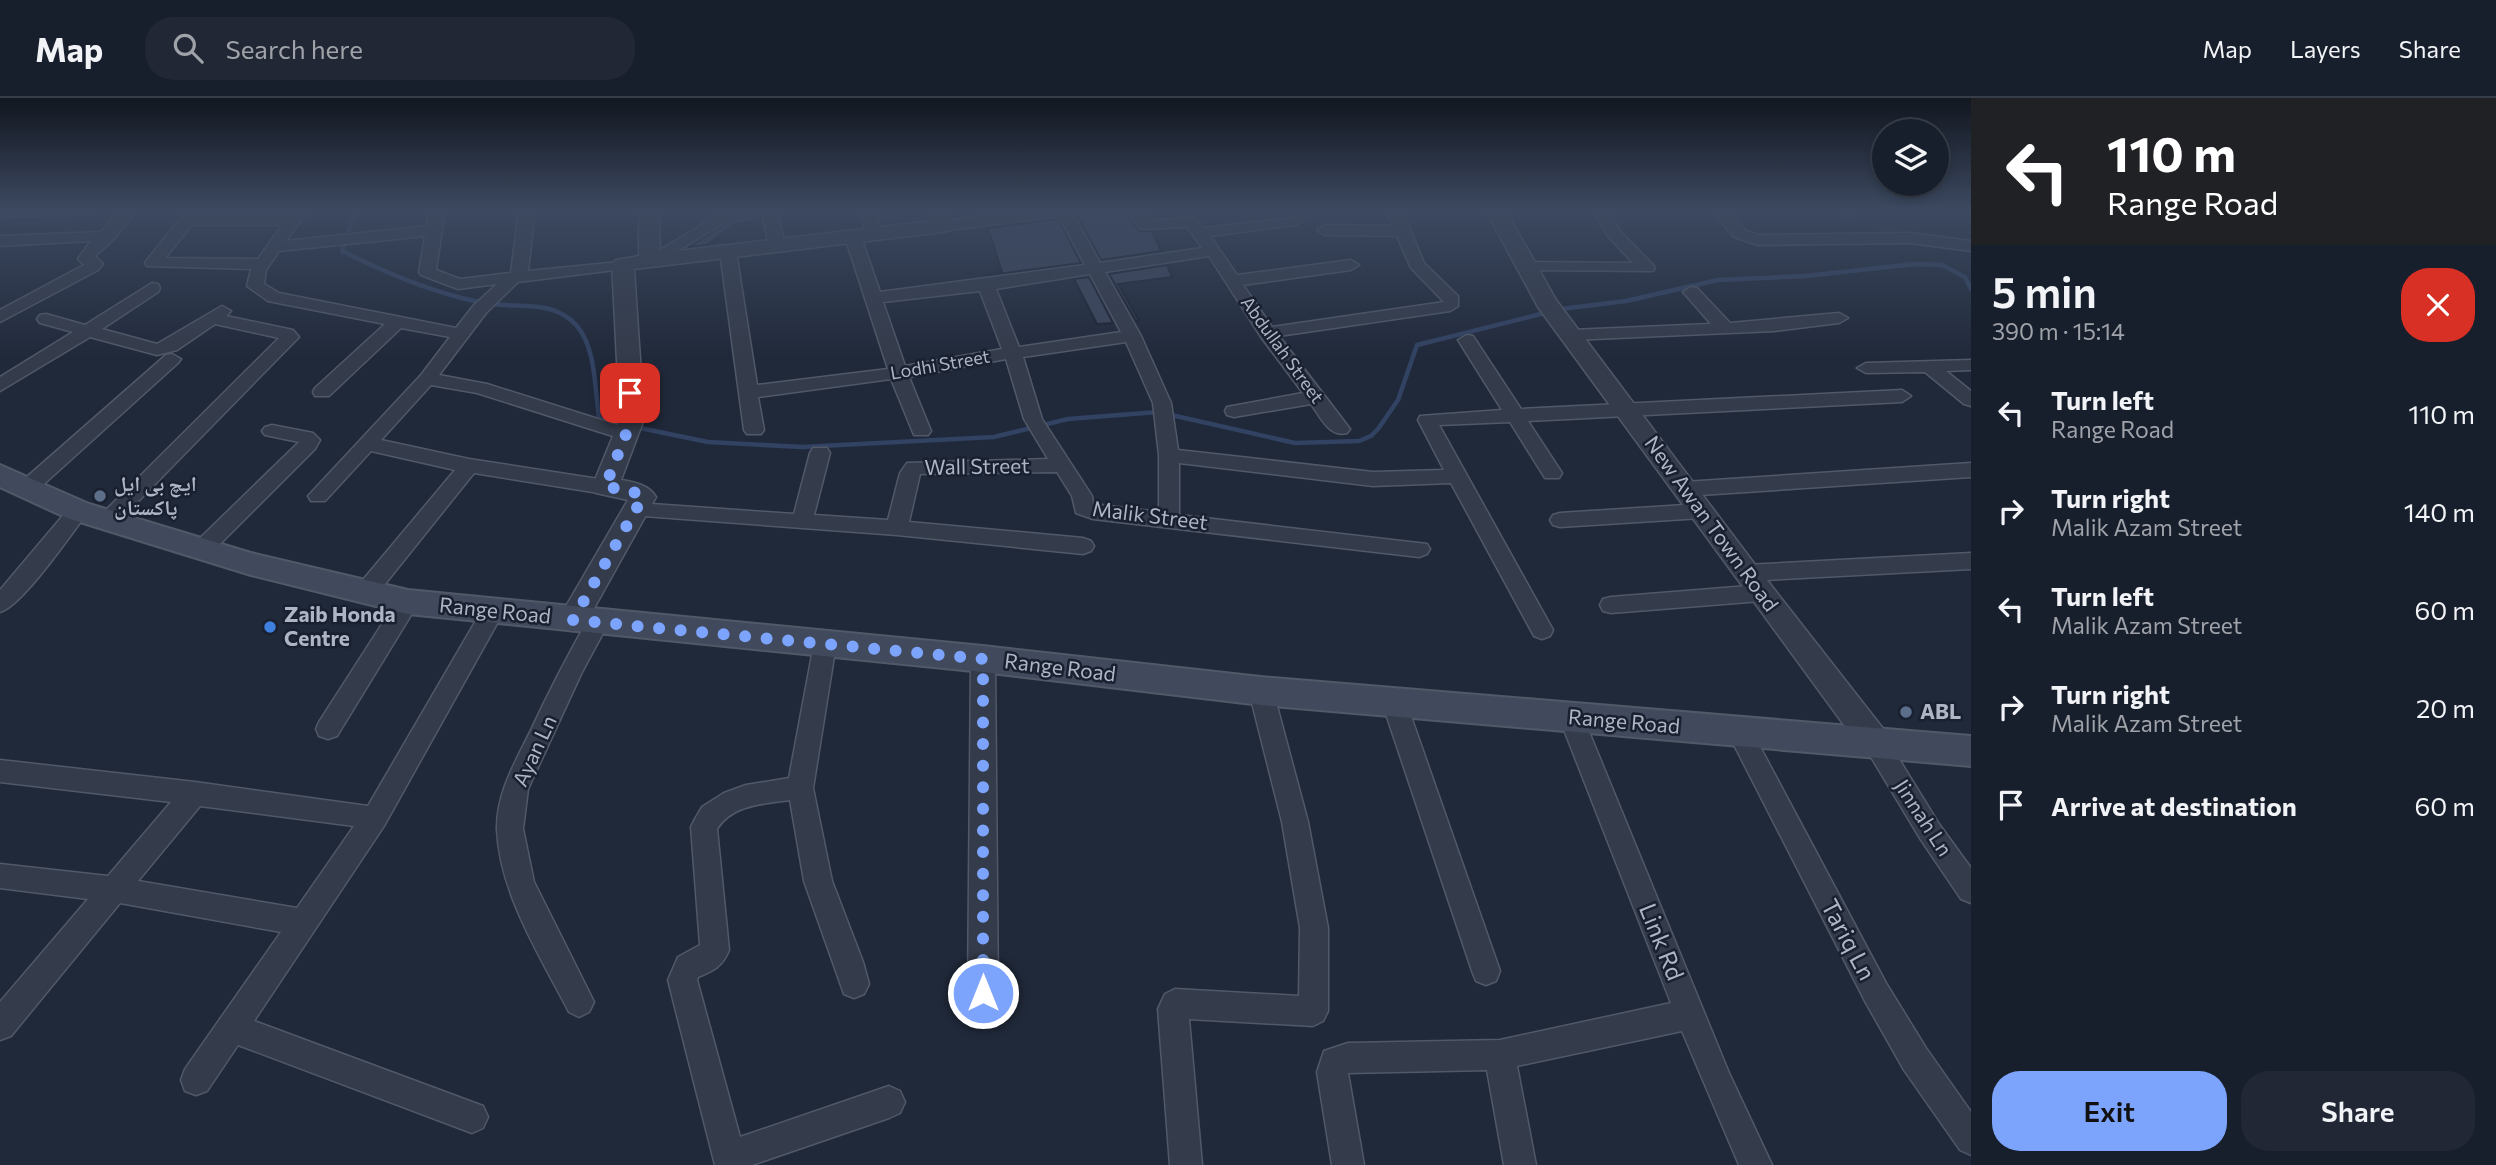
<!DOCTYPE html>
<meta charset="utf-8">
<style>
body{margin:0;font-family:Commissioner,"Noto Naskh Arabic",sans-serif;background:#212734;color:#f1f3f6;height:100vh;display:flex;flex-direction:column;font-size:26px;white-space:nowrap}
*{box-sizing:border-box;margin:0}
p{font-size:23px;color:#9fa2a9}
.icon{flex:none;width:38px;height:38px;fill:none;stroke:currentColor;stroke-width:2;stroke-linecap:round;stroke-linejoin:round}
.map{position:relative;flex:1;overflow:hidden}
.drawer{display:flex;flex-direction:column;background:#181f2c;width:525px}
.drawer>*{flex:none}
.top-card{background:#202124;color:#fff;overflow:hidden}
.tools{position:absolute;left:1872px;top:21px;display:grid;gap:14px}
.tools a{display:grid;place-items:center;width:77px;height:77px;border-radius:50%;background:#181f2c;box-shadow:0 4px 10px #0003,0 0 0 2px #363d48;font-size:35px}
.pin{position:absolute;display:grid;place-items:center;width:60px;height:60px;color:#fff;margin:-30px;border-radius:14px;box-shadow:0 4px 10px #0006}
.me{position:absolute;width:77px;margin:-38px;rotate:0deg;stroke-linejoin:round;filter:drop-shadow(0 0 5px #0008)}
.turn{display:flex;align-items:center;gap:24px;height:147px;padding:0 21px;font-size:32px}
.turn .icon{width:91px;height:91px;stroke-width:2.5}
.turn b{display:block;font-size:49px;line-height:60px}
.round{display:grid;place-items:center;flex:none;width:74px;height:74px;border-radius:28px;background:#212734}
.summary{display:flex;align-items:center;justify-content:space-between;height:119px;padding:0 21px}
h1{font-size:42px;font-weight:600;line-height:52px}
.button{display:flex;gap:14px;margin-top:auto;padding:14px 21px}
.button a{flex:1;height:80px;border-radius:28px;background:#7da4fd;color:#111;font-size:28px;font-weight:600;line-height:80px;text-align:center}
.button a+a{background:#212734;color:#f1f3f6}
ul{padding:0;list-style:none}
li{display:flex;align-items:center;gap:21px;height:98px;padding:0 21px}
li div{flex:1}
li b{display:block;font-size:26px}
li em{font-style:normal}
header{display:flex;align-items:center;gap:42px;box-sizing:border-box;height:98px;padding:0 35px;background:#181f2c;border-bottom:2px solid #363d48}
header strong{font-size:33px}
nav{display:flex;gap:38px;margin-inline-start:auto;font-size:24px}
.search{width:490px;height:63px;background:#212734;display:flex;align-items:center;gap:18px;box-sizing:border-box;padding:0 24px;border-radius:28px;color:#9fa2a9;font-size:26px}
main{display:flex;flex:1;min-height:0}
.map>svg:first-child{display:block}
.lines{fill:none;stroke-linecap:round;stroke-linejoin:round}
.stream{stroke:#324262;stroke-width:4.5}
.building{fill:#3c455a;stroke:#1b2231;stroke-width:2}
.minor-casing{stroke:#515968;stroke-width:3}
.tertiary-casing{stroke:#515968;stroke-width:3}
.secondary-casing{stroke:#515968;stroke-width:4}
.minor{fill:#343b4a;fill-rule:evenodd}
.tertiary{fill:#343b4a;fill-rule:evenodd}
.secondary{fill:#414a5d;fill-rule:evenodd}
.route{stroke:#7da4fd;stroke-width:12;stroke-dasharray:0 21.6}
.service-dot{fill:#5c6f8a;stroke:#19202f;stroke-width:2.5}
.shop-dot{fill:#3f7fe0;stroke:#19202f;stroke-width:2.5}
.labels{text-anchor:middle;stroke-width:5;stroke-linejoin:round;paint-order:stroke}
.far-street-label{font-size:18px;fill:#aeb6c6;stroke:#19202f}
.street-label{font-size:21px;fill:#aeb6c6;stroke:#19202f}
.poi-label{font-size:21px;font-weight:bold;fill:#aeb6c6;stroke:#19202f;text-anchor:start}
.near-street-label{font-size:24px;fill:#aeb6c6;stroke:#19202f}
</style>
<header>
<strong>Map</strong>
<div class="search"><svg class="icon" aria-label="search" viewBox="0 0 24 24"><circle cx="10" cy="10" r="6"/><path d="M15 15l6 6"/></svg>Search here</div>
<nav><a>Map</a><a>Layers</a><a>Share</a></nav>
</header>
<main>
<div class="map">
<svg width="1971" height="1067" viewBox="0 0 1971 1067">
<rect width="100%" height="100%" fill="#20293a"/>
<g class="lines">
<g class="stream">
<path d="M356,111L342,153C388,176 441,199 492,206C523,210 554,202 577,228C596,250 595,292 599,320L624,328"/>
<path d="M635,329L708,344L802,349L994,339L1068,321L1158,314L1295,345L1359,343L1371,338L1378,331L1398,302L1417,247L1561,211L1626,203L1718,182L1805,178L1915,166L1942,167L1965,179L1971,191"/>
</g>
</g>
<g class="building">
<path d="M749,111H759L761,122L735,126L707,147L689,149Z"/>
<path d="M1087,111H1122L1139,133H1152L1161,153L1101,162L1077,117Z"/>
<path d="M1058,121L1081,165L983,178L1002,174L988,130Z"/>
<path d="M1167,167L1172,179L1118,186L1139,223H1136L1109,176Z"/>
<path d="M1089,179L1113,225L1097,226L1074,181Z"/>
</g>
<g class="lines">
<g class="minor-casing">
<g id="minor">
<path d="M0,111H94L86,116L0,119Z"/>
<path d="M122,111H138L114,141L95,158L103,166L98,172L0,224V212L84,167L78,161L91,143L0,148V138L100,134Z"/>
<path d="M188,111H204L199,117H289L293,111H309L286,143L427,128L429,111H445L436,172L460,181L511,175L519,111H535L528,173L629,163L631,166L629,169L623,171L518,184L486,215L439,277L487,286L633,332L636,336L633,340H619L477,295L431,287L381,342L469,361L605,382L612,384L615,389L612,394L605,396L474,375L373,501L365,503L357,501L354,495L357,489L455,372L371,353L325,403H311L308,398L421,277L450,239L401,230L329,298H315L313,294L315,290L385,226L268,203L247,188L251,171L147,168L145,165L147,162ZM192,127H282L258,161L165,160ZM425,138L419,174L421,177L458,191L497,186L474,207L456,230L279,195L264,186L266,172L279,153Z"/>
<path d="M728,111H747L656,166L650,168L642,163Z"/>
<path d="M761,111H777L785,148L783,151L777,153L769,148Z"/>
<path d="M859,111H875L882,136L880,139H868Z"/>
<path d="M1041,111H1085L1073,116L1100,165L1202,150L1187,129L1141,131L1125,111H1141L1150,123L1191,119L1196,121L1203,130L1301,119L1304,122L1296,127L1210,138L1237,177L1351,162L1359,167L1351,172L1243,187L1272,229L1444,204L1411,170L1397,138L1325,137L1317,132L1325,127L1393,128L1386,111H1402L1424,165L1458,198V208L1450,213L1279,238L1350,331L1347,335C1329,340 1320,318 1311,306L1234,319L1227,317L1225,313L1227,309L1303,295L1261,239L1209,158L1105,174L1141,238L1171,305L1178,352L1373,374L1444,372L1418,322L1420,318L1502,312L1458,242L1467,237L1473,238L1521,311L1902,292L1911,298L1902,304L1528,323L1562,375L1559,380H1545L1510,324L1439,327L1553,532L1550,538L1542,541L1534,538L1451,385L1373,388L1179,365V417L1427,446L1430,451L1427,456L1419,459L1093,421L1076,415L1072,398L1057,374L920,376L909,424L1083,440L1091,443L1094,448L1091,453L1083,456L897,437L630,417L627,412L630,407L637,405L794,416L810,355L813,350H827L830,355L814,417L888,422L900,375L907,365L1048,361L1024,321L1006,261L909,279L931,333L928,337H914L891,281L758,299L764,332L761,336H747L744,332L720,154L728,149L736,154L757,287L888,271L845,139L847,136L853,134L861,139L880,194L1085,167L1059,118L943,133L935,128L943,123ZM1090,176L1121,234L1019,249L996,191ZM980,193L1002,251L905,268L883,204ZM1126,244L1153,305L1159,357V414L1093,406L1092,398L1042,321L1023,259Z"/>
<path d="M1592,111H1608L1619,132L1653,167L1655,170L1653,173L1520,172L1518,169L1526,164L1633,165L1607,137Z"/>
<path d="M1710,111H1726L1746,133L1759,137L1910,135L1971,143V153L1910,145L1758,147L1734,139Z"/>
<path d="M1838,111H1854L1857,115L1849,120L1844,118Z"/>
<path d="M152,185L158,186L160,190L158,194L102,231L157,246L222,208L231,213L226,218L293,232L299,239L115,427L108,429L101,427L98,422L101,417L279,240L215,226L177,252L157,257L90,239L0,293V279L73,234L40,225L37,221L40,217L46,216L85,227Z"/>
<path d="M1691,189L1697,190L1730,225L1839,215L1848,220L1839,225L1774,233L1571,242L1562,237L1571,232L1711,226L1683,194Z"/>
<path d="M172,256L181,261L178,265L34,395H20L17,390L20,385L166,257Z"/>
<path d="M1971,262V272L1946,273L1971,293V308L1964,306L1925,274L1866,275L1857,270L1866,265Z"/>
<path d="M272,327L313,335L320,342L315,351L210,456L202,459L194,456L191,451L194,446L299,344L265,337L262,333L265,329Z"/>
<path d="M1971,365V379L1685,398L1678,396L1675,391L1678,386L1685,384Z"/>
<path d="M78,406L85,408L88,413L85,418C69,439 22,508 0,514V492L71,408Z"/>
<path d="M1701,406L1708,408L1711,413L1708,418L1701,420L1560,429L1553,427L1550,422L1553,417L1560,415Z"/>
<path d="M1971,455V471L1746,483L1738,481L1735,475L1738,469L1746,467Z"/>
<path d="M1761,487L1769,489L1772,495L1769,501L1761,503L1611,515L1603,513L1600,507L1603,501L1611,499Z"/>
<path d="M408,496L416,498L419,504L337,638L328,641L319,638L316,631L319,624L400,498Z"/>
<path d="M493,505L501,507L504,513L384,728L254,923L483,1008L488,1019L483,1030L472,1035L238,947L207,993L196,997L185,993L181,982L185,971L281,834L120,805L11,938L0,942V904L88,801L0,790V766L108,778L171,704L0,684V662L195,684L368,708L485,507ZM200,708L354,728L297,810L138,783Z"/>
<path d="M598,515L606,518L609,524L582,574L528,691L523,731L534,784L594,904L589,914L579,919L569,914C540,858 500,796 497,732C496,695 516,663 531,632C549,593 569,555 590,518Z"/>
<path d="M825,537L833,540L836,546L813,690L832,783L863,864L869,886L864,896L854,900L844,896L804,783L790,702C764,706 733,706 717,731L729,852C723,868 713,873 698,879L697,882L740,1039L889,988L900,993L905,1004L900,1015L889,1020L752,1067H715L668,882L678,859L700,847L691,729L695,721L702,709L724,695L746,687L789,680L814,546L817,540Z"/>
<path d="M983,552L991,555L995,561L998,895L993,905L983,909L973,905L968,895L971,561L975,555Z"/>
<path d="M1261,583L1269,586L1273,593L1308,724L1328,830V913L1323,923L1313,928L1189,921L1202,1067H1170L1158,911L1165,896L1175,891L1299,898L1300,830L1282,724L1249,593L1253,586Z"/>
<path d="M1394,594L1402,597L1406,604L1500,873L1496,883L1486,887L1476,883L1472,873L1382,604L1386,597Z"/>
<path d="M1571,609L1580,612L1583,619L1729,975L1772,1067H1739L1682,933L1517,968L1536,1067H1504L1487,972L1348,975L1364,1067H1332L1317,974L1324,953L1348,945L1500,942L1671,905L1559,619L1562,612Z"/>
<path d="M1740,625L1749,628L1886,885L1926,950L1971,1014V1057L1960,1052L1904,972L1866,905L1728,635L1731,628Z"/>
<path d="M1877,637L1886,640L1939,726L1971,770V805L1961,801L1921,742L1868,654L1865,647L1868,640Z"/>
</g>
</g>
<g class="tertiary-casing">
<g id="tertiary">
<path d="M639,111H659L660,155L931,123L926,111H946L953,128L950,132L943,134L634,171L644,321L621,382C634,384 649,387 656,399L583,530L573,533L563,530L558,522L628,402L596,395L592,389L620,321L612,166L616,162L639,158Z"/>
<path d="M1485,111H1505L1556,202L1756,468L1888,637L1893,647L1888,657L1877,661L1866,657L1538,209Z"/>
</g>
</g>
<g class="secondary-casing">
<path id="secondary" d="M0,367L89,406L251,455L408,492L983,548L1261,579L1971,638V668L1261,607L983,574L408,516L251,477L67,420L0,389Z"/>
</g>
<use href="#minor" class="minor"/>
<use href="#tertiary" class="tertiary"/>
<use href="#secondary" class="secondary"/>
</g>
<linearGradient id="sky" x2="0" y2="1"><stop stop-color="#121720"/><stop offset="0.43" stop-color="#3c4960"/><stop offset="1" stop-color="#3c4960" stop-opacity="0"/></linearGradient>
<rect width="1971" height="260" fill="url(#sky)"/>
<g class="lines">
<path class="route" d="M630,295L632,321L605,389L630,392L643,399L573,522L983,561V895"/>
</g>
<g class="service-dot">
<circle cx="100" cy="398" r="7"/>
<circle cx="1906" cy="614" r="7"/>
</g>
<circle class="shop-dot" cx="270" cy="529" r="7"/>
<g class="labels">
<g class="far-street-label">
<text transform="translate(1282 252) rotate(54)" y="6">Abdullah Street</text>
<text transform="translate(940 267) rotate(-10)" y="6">Lodhi Street</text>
</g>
<g class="street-label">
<text transform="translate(977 369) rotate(-1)" y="7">Wall Street</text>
<text transform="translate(1150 418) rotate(7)" y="7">Malik Street</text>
<text transform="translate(1711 426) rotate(54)" y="7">New Awan Town Road</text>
<text transform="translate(495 513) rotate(6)" y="7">Range Road</text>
<text transform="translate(1060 570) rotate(7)" y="7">Range Road</text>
<text transform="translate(1624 624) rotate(5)" y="7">Range Road</text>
<text transform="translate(535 653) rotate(-65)" y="7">Ayan Ln</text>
<text transform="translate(1923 720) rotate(57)" y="7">Jinnah Ln</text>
</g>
<g class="poi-label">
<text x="114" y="393">ایچ بی ایل<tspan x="114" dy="24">پاکستان</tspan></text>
<text x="284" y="524">Zaib Honda<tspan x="284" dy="24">Centre</tspan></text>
<text x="1920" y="621">ABL</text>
</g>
<g class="near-street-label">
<text transform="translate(1848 842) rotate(62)" y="8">Tariq Ln</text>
<text transform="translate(1661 844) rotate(68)" y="8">Link Rd</text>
</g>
</g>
</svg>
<div class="tools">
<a><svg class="icon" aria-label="layers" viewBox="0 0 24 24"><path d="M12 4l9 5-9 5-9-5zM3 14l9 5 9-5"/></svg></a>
</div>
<div class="pin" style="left:630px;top:295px;background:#d93025"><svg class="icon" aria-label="arrive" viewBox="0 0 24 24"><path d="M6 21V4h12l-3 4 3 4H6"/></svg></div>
<svg class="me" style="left:983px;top:895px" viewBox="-20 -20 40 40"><circle r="17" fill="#7da4fd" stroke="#fff" stroke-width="3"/><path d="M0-11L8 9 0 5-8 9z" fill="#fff"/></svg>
</div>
<section class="drawer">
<div class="top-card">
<div class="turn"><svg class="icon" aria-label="left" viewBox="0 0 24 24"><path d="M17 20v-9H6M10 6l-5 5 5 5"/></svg><div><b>110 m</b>Range Road</div></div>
</div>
<div class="summary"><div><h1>5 min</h1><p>390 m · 15:14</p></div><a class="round" style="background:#d93025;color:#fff"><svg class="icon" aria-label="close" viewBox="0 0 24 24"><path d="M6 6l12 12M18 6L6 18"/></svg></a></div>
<ul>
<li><svg class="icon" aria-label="left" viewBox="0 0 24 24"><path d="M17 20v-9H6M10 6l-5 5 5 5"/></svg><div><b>Turn left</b><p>Range Road</p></div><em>110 m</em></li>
<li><svg class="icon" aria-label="right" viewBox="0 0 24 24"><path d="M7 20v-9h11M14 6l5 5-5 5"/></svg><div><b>Turn right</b><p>Malik Azam Street</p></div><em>140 m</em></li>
<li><svg class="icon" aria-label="left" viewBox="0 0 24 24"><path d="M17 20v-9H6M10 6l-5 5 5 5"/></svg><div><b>Turn left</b><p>Malik Azam Street</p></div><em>60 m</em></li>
<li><svg class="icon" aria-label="right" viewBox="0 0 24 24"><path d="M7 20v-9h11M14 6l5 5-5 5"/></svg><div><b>Turn right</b><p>Malik Azam Street</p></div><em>20 m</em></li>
<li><svg class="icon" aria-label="arrive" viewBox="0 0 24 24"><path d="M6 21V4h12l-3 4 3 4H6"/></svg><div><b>Arrive at destination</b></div><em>60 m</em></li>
</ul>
<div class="button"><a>Exit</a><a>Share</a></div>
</section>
</main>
